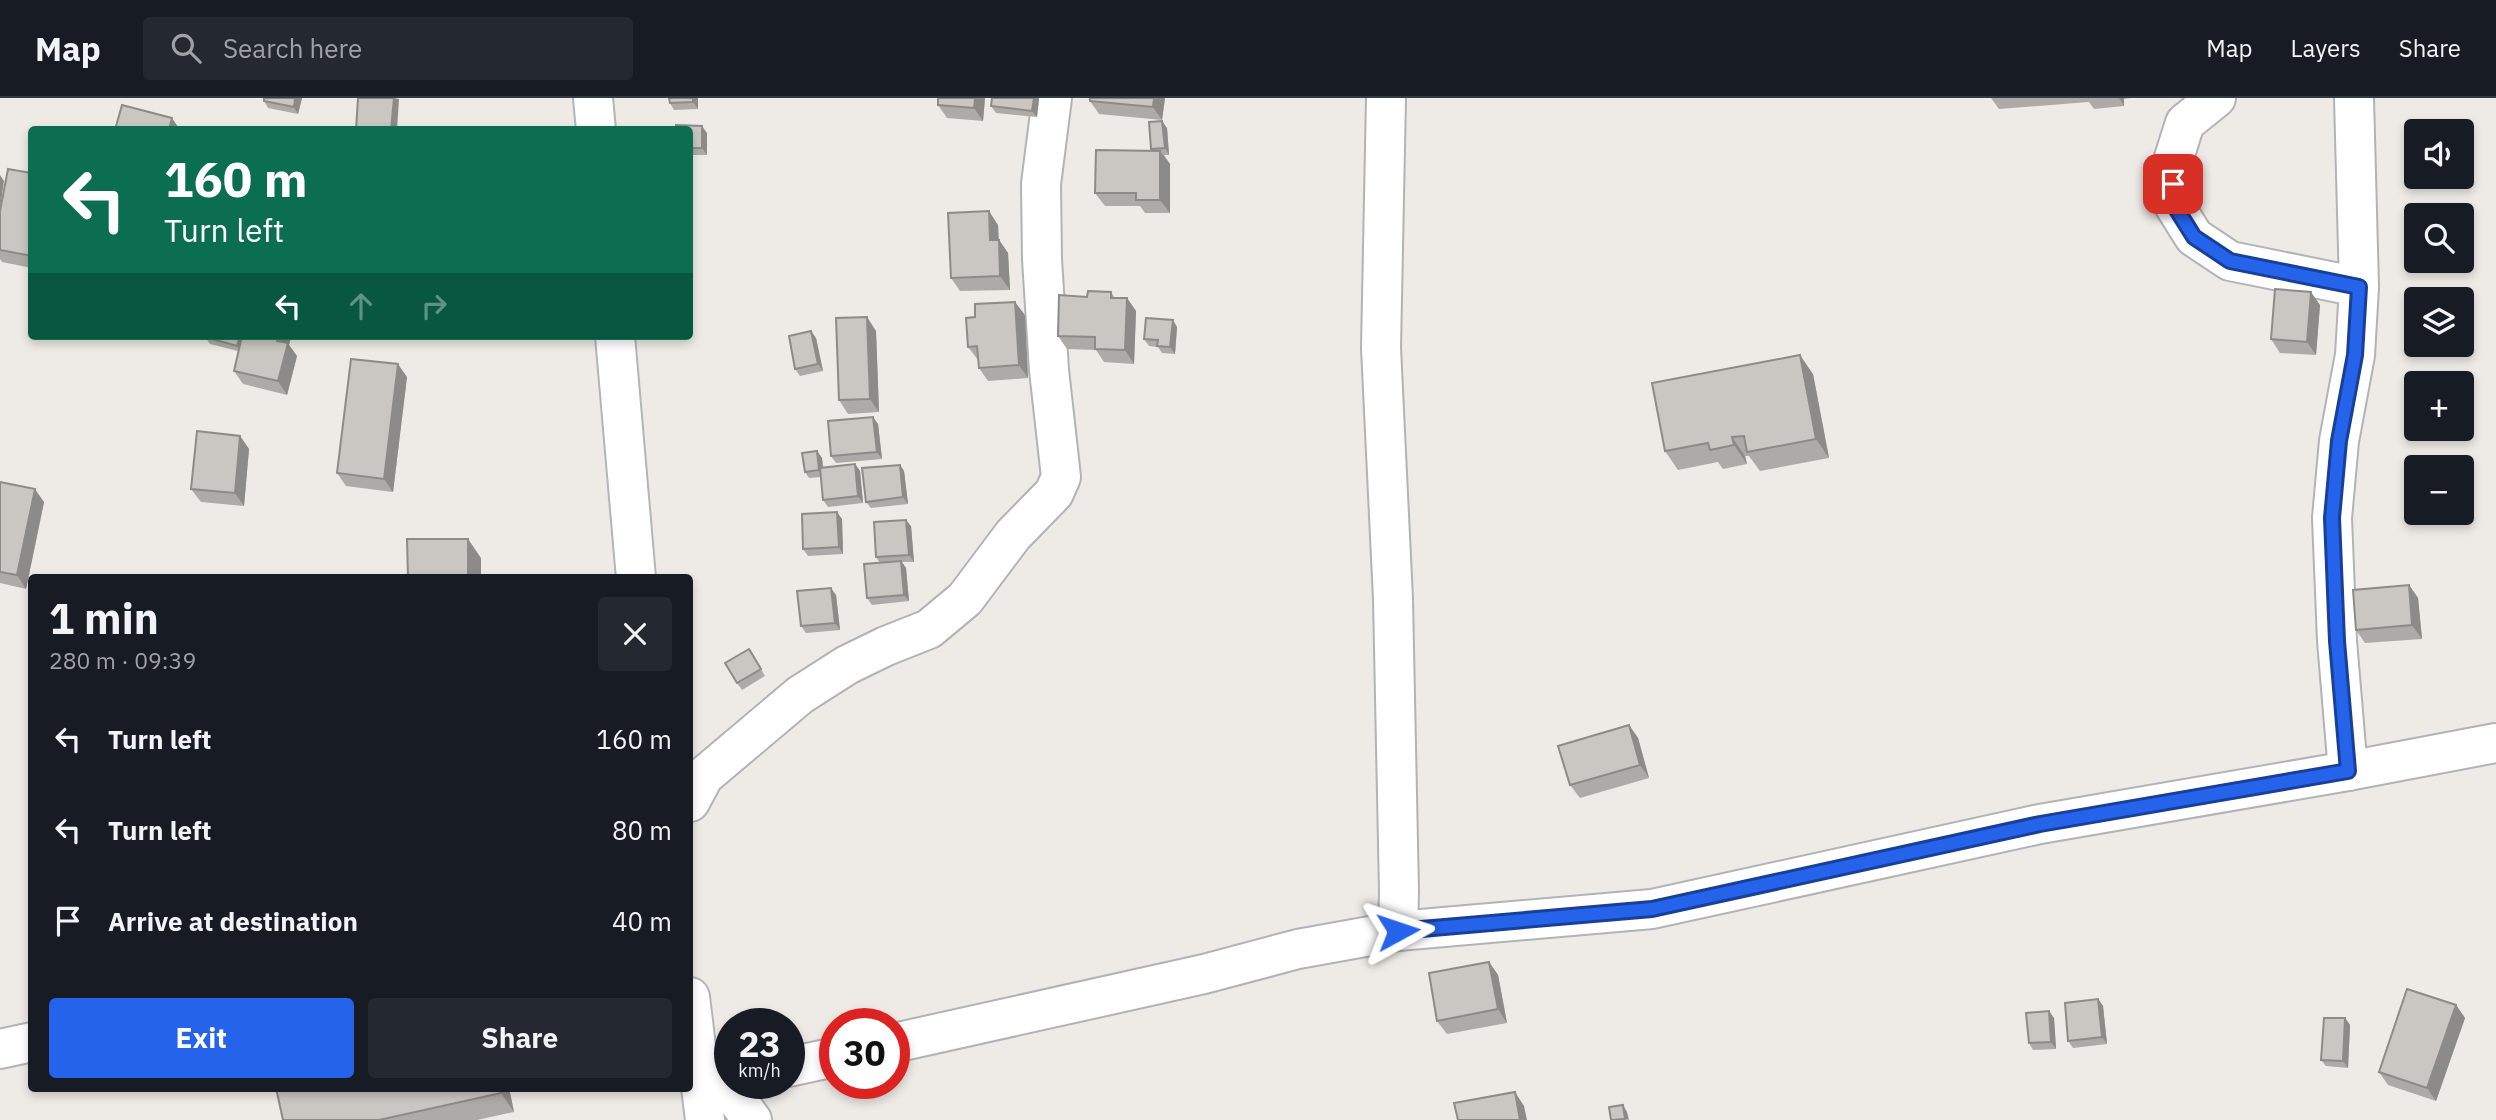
<!DOCTYPE html>
<meta charset="utf-8">
<style>
body{margin:0;font-family:"IBM Plex Sans",sans-serif;background:#242831;color:#f1f3f6;height:100vh;display:flex;flex-direction:column;font-size:26px;white-space:nowrap}
*{box-sizing:border-box;margin:0}
p{font-size:23px;color:#9ea1a6}
.icon{flex:none;width:38px;height:38px;fill:none;stroke:currentColor;stroke-width:2;stroke-linecap:round;stroke-linejoin:round}
.map{position:relative;flex:1;overflow:hidden}
.sheet{position:absolute;left:28px;top:476px;width:665px;height:518px;display:flex;flex-direction:column;background:#171b24;border-radius:7px;box-shadow:0 4px 10px #0003}
.sheet>*{flex:none}
.top-card{position:absolute;left:28px;top:28px;width:665px;height:214px;border-radius:7px;box-shadow:0 4px 10px #0003;background:#0b6e4f;color:#fff;overflow:hidden}
.buttons{position:absolute;left:2404px;top:21px;display:grid;gap:14px}
.buttons a{display:grid;place-items:center;width:70px;height:70px;border-radius:7px;background:#171b24;box-shadow:0 4px 10px #0003;font-size:35px}
.speed{position:absolute;left:714px;top:910px;display:flex;gap:14px;font-size:35px;font-weight:700;text-align:center}
.speed>*{display:grid;place-content:center;width:91px;height:91px;border-radius:50%;background:#171b24;box-shadow:0 4px 10px #0003;line-height:1}
.speed small{font-size:18px;font-weight:400}
.speed .limit{border:10px solid #d22;background:#fff;color:#111}
.pin{position:absolute;display:grid;place-items:center;width:60px;height:60px;color:#fff;margin:-30px;border-radius:14px;box-shadow:0 4px 10px #0006}
.me{position:absolute;width:77px;margin:-38px;rotate:85deg;stroke-linejoin:round;filter:drop-shadow(0 0 5px #0008)}
.turn{display:flex;align-items:center;gap:24px;height:147px;padding:0 21px;font-size:32px}
.turn .icon{width:91px;height:91px;stroke-width:2.5}
.turn b{display:block;font-size:49px;line-height:60px}
.lanes{display:flex;align-items:center;height:66px;padding:0 21px;background:#0003;justify-content:center;gap:35px;direction:ltr}
.lanes .off{opacity:.35}
.round{display:grid;place-items:center;flex:none;width:74px;height:74px;border-radius:7px;background:#242831}
.head{display:flex;align-items:center;justify-content:space-between;height:119px;padding:0 21px}
h1{font-size:42px;font-weight:800;line-height:52px}
.action{display:flex;gap:14px;margin-top:auto;padding:14px 21px}
.action a{flex:1;height:80px;border-radius:7px;background:#2563eb;color:#fff;font-size:28px;font-weight:800;line-height:80px;text-align:center}
.action a+a{background:#242831;color:#f1f3f6}
ul{padding:0;list-style:none}
li{display:flex;align-items:center;gap:21px;height:91px;padding:0 21px}
li div{flex:1}
li b{display:block;font-size:26px}
li em{font-style:normal}
header{display:flex;align-items:center;gap:42px;box-sizing:border-box;height:98px;padding:0 35px;background:#171b24;border-bottom:2px solid #363941}
header strong{font-size:33px}
nav{display:flex;gap:38px;margin-inline-start:auto;font-size:24px}
.search{width:490px;height:63px;background:#242831;display:flex;align-items:center;gap:18px;box-sizing:border-box;padding:0 24px;border-radius:7px;color:#9ea1a6;font-size:26px}
.map>svg:first-child{display:block}
.lines{fill:none;stroke-linecap:round;stroke-linejoin:round}
.minor-casing{stroke:#b1b3b6;stroke-width:42}
.secondary-casing{stroke:#b2b5b9;stroke-width:42}
.minor{stroke:#fff;stroke-width:38}
.secondary{stroke:#fff;stroke-width:38}
.wall{fill:#aeaaa7}
.shaded-wall{fill:#8d8b88}
.building{fill:#cac6c2;stroke:#8d8b88;stroke-width:2}
.route-casing{stroke:#184099;stroke-width:18}
.route{stroke:#2563eb;stroke-width:12}
</style>
<header>
<strong>Map</strong>
<div class="search"><svg class="icon" aria-label="search" viewBox="0 0 24 24"><circle cx="10" cy="10" r="6"/><path d="M15 15l6 6"/></svg>Search here</div>
<nav><a>Map</a><a>Layers</a><a>Share</a></nav>
</header>
<div class="map">
<svg width="2496" height="1022" viewBox="0 0 2496 1022">
<rect width="100%" height="100%" fill="#eeebe6"/>
<g class="lines">
<g class="minor-casing">
<g id="minor">
<path d="M1386,0L1381,250L1393,501L1399,794L1398,833"/>
<path d="M2216,0L2185,25L2172,66L2174,107L2194,139L2230,163L2359,189"/>
<path d="M2348,673L2337,543L2332,420L2339,343L2355,257L2359,189L2354,0"/>
<path d="M690,704L704,678L800,597L847,567L886,548L929,531L965,501L1013,437L1054,395L1061,379L1049,272L1042,161L1041,86L1052,0"/>
<path d="M894,945L1204,876L1298,851L1398,833L1652,811L2040,726L2348,673L2496,645"/>
<path d="M0,951L32,944"/>
<path d="M789,969L835,959"/>
<path d="M724,984L752,1022"/>
</g>
</g>
<g class="secondary-casing">
<g id="secondary">
<path d="M593,0L596,32"/>
<path d="M615,238L636,480"/>
<path d="M690,899L705,1022"/>
</g>
</g>
<use href="#minor" class="minor"/>
<use href="#secondary" class="secondary"/>
</g>
<g class="wall">
<path d="M264,0H302L298,16L268,10L264,3Z"/>
<path d="M669,0H698V11L674,12L670,5Z"/>
<path d="M985,0L983,23L947,20L938,7Z"/>
<path d="M992,0H1039L1037,19L996,15L991,8Z"/>
<path d="M1165,0L1162,22L1099,16L1090,3Z"/>
<path d="M1991,0H2131L2124,1V8L2094,11L2089,4L1999,11Z"/>
<path d="M1167,30L1169,57H1164L1170,66V115H1145L1140,108H1105L1095,95L1152,53L1151,51Z"/>
<path d="M690,32L707,35V57H690Z"/>
<path d="M32,75V170L2,164L0,161V113Z"/>
<path d="M998,127L999,142L1008,155L1010,192L960,193L951,180Z"/>
<path d="M1111,194L1115,200H1127L1136,213L1134,266L1104,264L1096,252L1067,251L1058,238L1087,199Z"/>
<path d="M2320,207L2316,257L2280,255L2271,241Z"/>
<path d="M1025,217L1028,280L988,283L979,270L978,262L968,249Z"/>
<path d="M1177,229L1175,256L1162,255L1158,249L1149,248L1144,241Z"/>
<path d="M876,233L879,314L848,316L839,302Z"/>
<path d="M205,239H291L289,247L297,258L287,297L243,286L234,273L238,253L210,246Z"/>
<path d="M816,240L823,273L800,278L795,271Z"/>
<path d="M1813,276L1829,360L1760,373L1749,358H1745L1747,366L1723,371L1718,364L1678,372L1665,353Z"/>
<path d="M407,279L393,394L346,388L337,375Z"/>
<path d="M878,326L882,361L836,365L831,358Z"/>
<path d="M240,338L249,351L244,408L201,404L191,391Z"/>
<path d="M817,353L822,360L823,370L855,366L860,373L863,405L828,409L823,402L821,379L809,380L805,374Z"/>
<path d="M900,367L904,373L908,406L871,410L866,404Z"/>
<path d="M0,384L44,404L26,491L0,485Z"/>
<path d="M842,421L843,456L808,458L803,451Z"/>
<path d="M911,428L914,464H902L906,470L909,503L872,507L867,500L880,465L876,459Z"/>
<path d="M2409,487L2418,500L2422,541L2365,545L2356,532Z"/>
<path d="M836,497L840,532L806,535L801,528Z"/>
<path d="M749,551L765,578L742,592L737,585Z"/>
<path d="M1629,627L1638,640L1649,680L1580,700L1570,687Z"/>
<path d="M1489,864L1498,877L1507,925L1447,936L1437,923Z"/>
<path d="M2098,901L2103,908L2107,946L2073,950L2068,943Z"/>
<path d="M2456,907L2465,920L2436,1003L2388,987L2379,974Z"/>
<path d="M2054,920L2056,951L2033,952L2029,945Z"/>
<path d="M2345,920L2350,927L2348,970L2326,968L2321,962Z"/>
<path d="M276,990H509L514,1014L477,1022H283Z"/>
</g>
<g class="shaded-wall">
<path d="M295,0H302L298,16L294,9Z"/>
<path d="M394,0L399,1L397,32H391Z"/>
<path d="M693,0H698V11L693,4Z"/>
<path d="M975,0H985L983,23L974,10Z"/>
<path d="M1034,0H1039L1037,19L1032,13Z"/>
<path d="M1154,0H1165L1162,22L1153,9Z"/>
<path d="M2119,0H2124V8Z"/>
<path d="M172,20L180,32H169Z"/>
<path d="M1162,23L1167,30L1169,57L1165,50Z"/>
<path d="M702,28L707,35V57L702,50Z"/>
<path d="M1160,53L1170,66V115L1160,102Z"/>
<path d="M0,77L4,83L0,111Z"/>
<path d="M989,113L998,127L999,156L990,142Z"/>
<path d="M999,142L1008,155L1010,192L1000,178Z"/>
<path d="M2311,194L2320,207L2316,257L2307,244Z"/>
<path d="M1127,200L1136,213L1134,266L1125,252Z"/>
<path d="M1015,204L1025,217L1028,280L1019,267Z"/>
<path d="M867,219L876,233L879,314L870,301Z"/>
<path d="M1173,222L1177,229L1175,256L1170,249Z"/>
<path d="M811,233L816,240L823,273L818,266Z"/>
<path d="M240,238H246L242,254L237,248Z"/>
<path d="M279,238H290L291,239L289,247L297,258L287,297L278,283L277,243Z"/>
<path d="M1800,257L1813,276L1829,360L1816,341Z"/>
<path d="M398,266L407,279L393,394L384,381Z"/>
<path d="M873,319L878,326L882,361L877,354Z"/>
<path d="M240,338L249,351L244,408L235,395Z"/>
<path d="M1732,339L1745,358L1747,366L1734,347Z"/>
<path d="M817,353L822,360L824,379L819,372Z"/>
<path d="M855,366L860,373L863,405L858,398Z"/>
<path d="M900,367L904,373L908,406L903,399Z"/>
<path d="M35,391L44,404L26,491L17,477Z"/>
<path d="M837,414L842,421L843,456L839,449Z"/>
<path d="M906,422L911,428L914,464L909,457Z"/>
<path d="M468,441L481,460V480H468Z"/>
<path d="M901,463L906,470L909,503L904,497Z"/>
<path d="M2409,487L2418,500L2422,541L2412,527Z"/>
<path d="M831,490L836,497L840,532L835,525Z"/>
<path d="M1629,627L1638,640L1649,680L1640,667Z"/>
<path d="M1489,864L1498,877L1507,925L1498,911Z"/>
<path d="M2098,901L2103,908L2107,946L2102,939Z"/>
<path d="M2456,907L2465,920L2436,1003L2427,990Z"/>
<path d="M2049,913L2054,920L2056,951L2051,944Z"/>
<path d="M2345,920L2350,927L2348,970L2343,963Z"/>
<path d="M500,990H509L514,1014L501,995Z"/>
<path d="M1515,994L1524,1008L1527,1022H1520Z"/>
<path d="M1623,1007L1627,1014L1629,1022L1625,1021Z"/>
</g>
<g class="building">
<path d="M264,0H295L294,9L264,3Z"/>
<path d="M358,0H394L391,32H356Z"/>
<path d="M669,0H693V4L670,5Z"/>
<path d="M938,0H975L974,10L938,7Z"/>
<path d="M992,0H1034L1032,13L991,8Z"/>
<path d="M1090,0H1154L1153,9L1090,3Z"/>
<path d="M122,7L172,20L169,32H115Z"/>
<path d="M1162,23L1165,50L1151,51L1149,24Z"/>
<path d="M676,27L702,28V50H690V32H676Z"/>
<path d="M1096,52L1160,53V102H1136V95H1095Z"/>
<path d="M8,71L32,75V158L0,152V113Z"/>
<path d="M989,113L990,142H999L1000,178L951,180L948,115Z"/>
<path d="M2275,191L2311,194L2307,244L2271,241Z"/>
<path d="M1088,193L1111,194V200H1127L1125,252L1095,251V239L1058,238L1059,197L1087,199Z"/>
<path d="M1015,204L1019,267L979,270L977,248L968,249L966,220L975,219V206Z"/>
<path d="M867,219L870,301L839,302L836,220Z"/>
<path d="M1146,220L1173,222L1170,249L1157,248L1158,242L1144,241Z"/>
<path d="M811,233L818,266L795,271L789,238Z"/>
<path d="M205,238H240L237,248L205,239Z"/>
<path d="M242,238H279L277,243L288,245L278,283L234,273Z"/>
<path d="M1800,257L1816,341L1747,354L1744,338L1732,339L1734,347L1710,352L1708,345L1665,353L1652,285Z"/>
<path d="M351,261L398,266L384,381L337,375Z"/>
<path d="M873,319L877,354L831,358L828,323Z"/>
<path d="M197,333L240,338L235,395L191,391Z"/>
<path d="M817,353L819,372L805,374L802,355Z"/>
<path d="M855,366L858,398L823,402L820,370Z"/>
<path d="M900,367L903,399L866,404L862,370Z"/>
<path d="M0,384L35,391L17,477L0,474Z"/>
<path d="M837,414L839,449L803,451L802,416Z"/>
<path d="M906,422L909,457L876,459L874,424Z"/>
<path d="M407,441H468V480H408Z"/>
<path d="M901,463L904,497L867,500L864,466Z"/>
<path d="M2409,487L2412,527L2356,532L2353,492Z"/>
<path d="M831,490L835,525L801,528L797,493Z"/>
<path d="M749,551L761,571L737,585L725,565Z"/>
<path d="M1629,627L1640,667L1570,687L1558,648Z"/>
<path d="M1489,864L1498,911L1437,923L1429,875Z"/>
<path d="M2407,891L2456,907L2427,990L2379,974Z"/>
<path d="M2098,901L2102,939L2068,943L2065,905Z"/>
<path d="M2049,913L2051,944L2029,945L2026,915Z"/>
<path d="M2324,920H2345L2343,963L2321,962Z"/>
<path d="M276,990H500L501,995L379,1022H283Z"/>
<path d="M1515,994L1520,1022H1458L1454,1005Z"/>
<path d="M1623,1007L1625,1021L1611,1022L1609,1009Z"/>
</g>
<g class="lines">
<g class="route-casing">
<path id="route" d="M1398,833L1652,811L2040,726L2348,673L2337,543L2332,420L2339,343L2355,257L2359,189L2230,163L2194,139L2174,107L2173,86"/>
</g>
<use href="#route" class="route"/>
</g>
</svg>
<div class="buttons">
<a><svg class="icon" aria-label="sound" viewBox="0 0 24 24"><path d="M4 9h4l5-4v14l-5-4H4zM17 9q2 3 0 6"/></svg></a>
<a><svg class="icon" aria-label="search" viewBox="0 0 24 24"><circle cx="10" cy="10" r="6"/><path d="M15 15l6 6"/></svg></a>
<a><svg class="icon" aria-label="layers" viewBox="0 0 24 24"><path d="M12 4l9 5-9 5-9-5zM3 14l9 5 9-5"/></svg></a>
<a>+</a>
<a>−</a>
</div>
<div class="speed"><div>23<small>km/h</small></div><div class="limit">30</div></div>
<div class="pin" style="left:2173px;top:86px;background:#d93025"><svg class="icon" aria-label="arrive" viewBox="0 0 24 24"><path d="M6 21V4h12l-3 4 3 4H6"/></svg></div>
<svg class="me" style="left:1398px;top:833px" viewBox="-20 -20 40 40"><path d="M0-17L14 15 0 8-14 15z" fill="#2563eb" stroke="#fff" stroke-width="4"/></svg>
<div class="top-card">
<div class="turn"><svg class="icon" aria-label="left" viewBox="0 0 24 24"><path d="M17 20v-9H6M10 6l-5 5 5 5"/></svg><div><b>160 m</b>Turn left</div></div>
<div class="lanes"><svg class="icon" aria-label="left" viewBox="0 0 24 24"><path d="M17 20v-9H6M10 6l-5 5 5 5"/></svg><svg class="icon off" aria-label="ahead" viewBox="0 0 24 24"><path d="M12 20V5M6 11l6-6 6 6"/></svg><svg class="icon off" aria-label="right" viewBox="0 0 24 24"><path d="M7 20v-9h11M14 6l5 5-5 5"/></svg></div>
</div>
<section class="sheet">
<div class="head"><div><h1>1 min</h1><p>280 m · 09:39</p></div><a class="round"><svg class="icon" aria-label="close" viewBox="0 0 24 24"><path d="M6 6l12 12M18 6L6 18"/></svg></a></div>
<ul>
<li><svg class="icon" aria-label="left" viewBox="0 0 24 24"><path d="M17 20v-9H6M10 6l-5 5 5 5"/></svg><div><b>Turn left</b></div><em>160 m</em></li>
<li><svg class="icon" aria-label="left" viewBox="0 0 24 24"><path d="M17 20v-9H6M10 6l-5 5 5 5"/></svg><div><b>Turn left</b></div><em>80 m</em></li>
<li><svg class="icon" aria-label="arrive" viewBox="0 0 24 24"><path d="M6 21V4h12l-3 4 3 4H6"/></svg><div><b>Arrive at destination</b></div><em>40 m</em></li>
</ul>
<div class="action"><a>Exit</a><a>Share</a></div>
</section>
</div>
